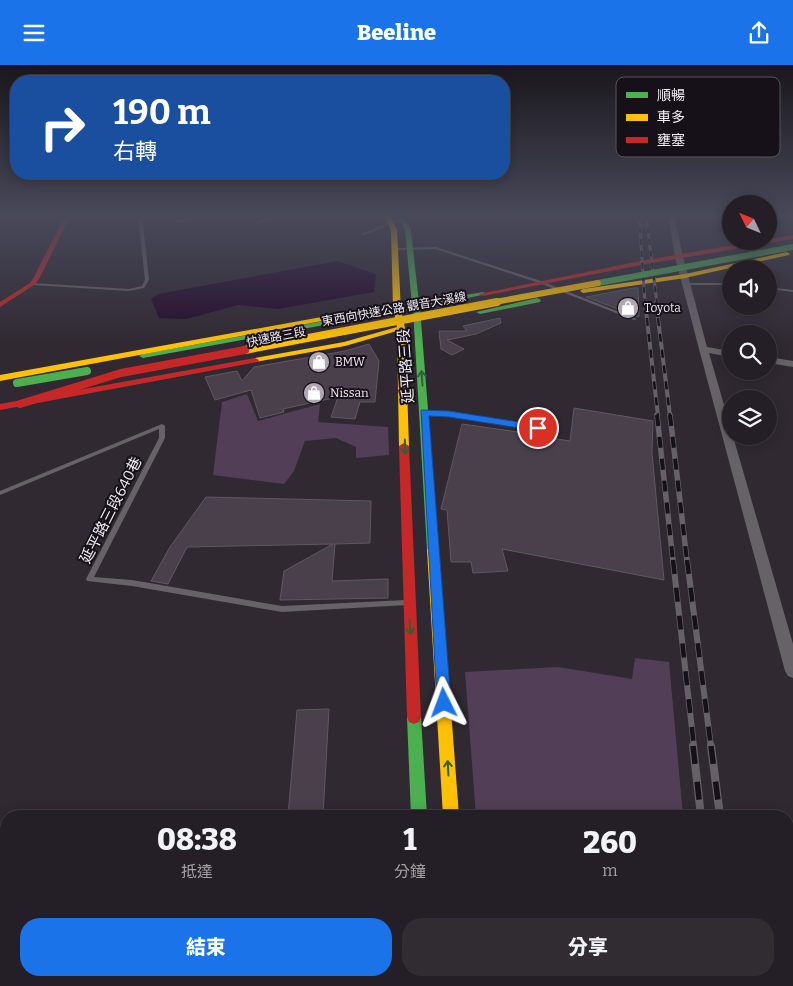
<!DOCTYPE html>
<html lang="zh-TW">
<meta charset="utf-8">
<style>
body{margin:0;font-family:Bitter,"Noto Sans TC",serif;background:#302c32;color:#f1f3f6;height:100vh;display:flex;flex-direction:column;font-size:19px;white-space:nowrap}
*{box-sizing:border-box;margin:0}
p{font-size:16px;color:#a3a2a7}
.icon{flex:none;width:28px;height:28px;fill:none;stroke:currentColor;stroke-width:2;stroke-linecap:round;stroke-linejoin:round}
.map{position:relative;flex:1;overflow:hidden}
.details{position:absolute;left:0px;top:745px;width:794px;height:176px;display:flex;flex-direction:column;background:#241f26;border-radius:20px 20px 0 0;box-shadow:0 2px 12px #0003,0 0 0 1px #413d43}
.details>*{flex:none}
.top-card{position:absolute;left:10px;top:10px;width:500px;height:105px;border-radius:20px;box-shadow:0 2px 12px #0003,0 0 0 1px #413d43;background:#1a4fa0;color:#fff;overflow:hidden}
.needle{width:32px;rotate:313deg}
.buttons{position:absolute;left:722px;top:130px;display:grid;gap:10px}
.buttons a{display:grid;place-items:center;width:55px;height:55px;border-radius:50%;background:#241f26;box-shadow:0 2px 12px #0003,0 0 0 1px #413d43;font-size:25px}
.pin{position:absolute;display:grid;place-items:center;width:42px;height:42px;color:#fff;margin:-21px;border:2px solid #fff;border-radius:50%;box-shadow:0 1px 5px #0007}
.me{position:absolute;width:55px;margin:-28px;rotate:357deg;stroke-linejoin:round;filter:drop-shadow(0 0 4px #0008)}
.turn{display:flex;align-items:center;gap:18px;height:105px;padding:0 20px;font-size:22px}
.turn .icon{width:65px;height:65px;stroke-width:2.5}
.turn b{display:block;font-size:35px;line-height:42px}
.eta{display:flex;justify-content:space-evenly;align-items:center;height:85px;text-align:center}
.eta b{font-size:30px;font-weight:800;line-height:35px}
.button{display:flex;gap:10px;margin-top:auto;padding:10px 20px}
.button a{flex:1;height:58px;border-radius:20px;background:#1a73e8;color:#fff;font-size:20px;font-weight:800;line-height:58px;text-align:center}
.button a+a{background:#302c32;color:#f1f3f6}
header{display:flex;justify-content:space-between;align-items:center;height:65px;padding:0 20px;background:#1a73e8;color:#fff;font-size:22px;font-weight:800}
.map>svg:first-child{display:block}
.green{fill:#523f57}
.water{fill:#240b2c}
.building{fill:#49404c;stroke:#5e5860}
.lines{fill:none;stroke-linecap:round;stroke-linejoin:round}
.lane{fill:#666267;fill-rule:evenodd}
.street{fill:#666267;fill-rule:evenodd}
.fast{fill:#4caf50;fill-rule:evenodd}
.slow{fill:#ffc107;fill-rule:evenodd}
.jam{fill:#c62828;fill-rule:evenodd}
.rail-far4-casing{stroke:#666167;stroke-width:3}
.rail-far3-casing{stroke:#666167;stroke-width:4}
.rail-far2-casing{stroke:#666167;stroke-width:5.5}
.rail-far1-casing{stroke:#666167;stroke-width:6}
.rail-casing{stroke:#666167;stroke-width:8}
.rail-far4{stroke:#161118;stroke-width:2;stroke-dasharray:6;stroke-linecap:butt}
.rail-far3{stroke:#161118;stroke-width:2.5;stroke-dasharray:8;stroke-linecap:butt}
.rail-far2{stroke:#161118;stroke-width:4;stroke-dasharray:11;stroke-linecap:butt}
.rail-far1{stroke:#161118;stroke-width:4.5;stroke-dasharray:14;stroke-linecap:butt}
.rail{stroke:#161118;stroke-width:5.5;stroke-dasharray:18;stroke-linecap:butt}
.fast-bridge-far1{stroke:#4caf50;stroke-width:6}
.fast-bridge{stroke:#4caf50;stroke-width:8}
.slow-bridge-far1{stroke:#ffc107;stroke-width:6}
.slow-bridge{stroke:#ffc107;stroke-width:8}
.jam-bridge{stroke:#c62828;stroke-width:8}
.oneway{stroke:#316034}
.route{fill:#1a73e8;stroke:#114b97}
.labels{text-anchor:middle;stroke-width:4;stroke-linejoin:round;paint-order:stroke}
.far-poi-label{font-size:12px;fill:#f3ebf6;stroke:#161118;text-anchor:start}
.far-street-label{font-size:12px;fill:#f3ebf6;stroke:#161118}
.street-label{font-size:15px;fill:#f3ebf6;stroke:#161118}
.key{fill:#161118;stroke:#58525b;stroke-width:1}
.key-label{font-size:14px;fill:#f3ebf6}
</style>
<header><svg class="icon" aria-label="menu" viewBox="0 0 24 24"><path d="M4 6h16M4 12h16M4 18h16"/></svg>Beeline<svg class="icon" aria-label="share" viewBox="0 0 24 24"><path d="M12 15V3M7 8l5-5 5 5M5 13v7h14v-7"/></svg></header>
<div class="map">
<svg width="793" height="921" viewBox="0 0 793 921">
<rect width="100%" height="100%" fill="#302932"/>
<g class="green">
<path d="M247,329L258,356L320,339L318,357L388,362L389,390L356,393V382L336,373L305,376L294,406L284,419L213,410L222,337Z"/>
<path d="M635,593L669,597L683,751H476L465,607L558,602L632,614Z"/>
<path d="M488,915H697V921H489Z"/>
</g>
<path class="water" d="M337,196L376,209L374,227L278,244L238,240L186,254L159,253L151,234L158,229Z"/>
<g class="building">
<path d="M638,223L639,252L586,232L634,223Z"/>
<path d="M500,253L501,258L476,269L447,275L464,284L452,290L441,284L439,266H467L463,261Z"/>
<path d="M369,279L379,296L375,337H360L355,354L331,352L338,332L283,344L284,347L260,353L251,325L215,335L205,312L237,306L242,316L254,302L345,286Z"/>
<path d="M574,343L653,356L652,388L664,515L502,484L508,506L473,508L471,497H451L447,445L441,444L462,359L518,367L519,364L531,366L530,370L570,376Z"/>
<path d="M206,432L371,436L370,478L335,479L332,516L388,514V533L280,535L284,506L333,479L187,482L168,519L151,516L170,482Z"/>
<path d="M329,644L323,751H288L297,645Z"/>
</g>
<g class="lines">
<g class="lane">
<path d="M138,150H142L149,215L144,223L129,226L32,220L30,219L32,218L129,224L142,221L145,215Z"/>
<path d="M403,154L404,156L392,159L364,170L361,169L390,157Z"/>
<path d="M436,182L541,216L637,254L634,255L539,218L435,184L395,185L393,184L395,183Z"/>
<rect x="686" y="218" width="45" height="2"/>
<path d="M769,222L793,225V227L769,224Z"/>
<path d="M424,346L449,347L556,364L559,366L556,368L449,351L422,349L421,348Z"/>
<path d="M162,359L165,361V373L94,512L132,515L282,541L406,535L408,536L410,538L408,540L282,547L132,521L87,516L86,514L87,512L159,373V364L0,430V426Z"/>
</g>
<g class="street">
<path d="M204,150H221L177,158L174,156Z"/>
<path d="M281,150H294L257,159L254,157Z"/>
<path d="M668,150H674L683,192L707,282L731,286V292L709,288L793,579V613L788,611L785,606L699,284L675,192Z"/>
<path d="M769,292L793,296V302L769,298Z"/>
</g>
<g class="fast">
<path d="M397,150H403L411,165L419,238L483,227L487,229L420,243L439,485L437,488H429L427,485L413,244L143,293L139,291L143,289L412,240L405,165Z"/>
<path d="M537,233L541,235L540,237L480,249L476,247Z"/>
<path d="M414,645L419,647L421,652L427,751H411L407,652L409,647Z"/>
<rect x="414" y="915" width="20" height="6"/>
<path d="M450,915H470L471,921H451Z"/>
</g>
<g class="slow">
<path d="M384,150H390L397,165L401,245L405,263L409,381L407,383H401L399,381L397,266L345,281L255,297L251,295L255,293L344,277L397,262L394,247L349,251L0,316V310L349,247L393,243L391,165Z"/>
<path d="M787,187L790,189L789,190L685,213L583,228L580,226L583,224L685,209Z"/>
<path d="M433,480L437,482L439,485L459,751H443L427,485L429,482Z"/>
</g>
<g class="jam">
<path d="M65,150H71L39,214L34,220L0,242V237L30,218L34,212Z"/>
<path d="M793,170V174L641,200L483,231L479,229L641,196L757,176H769V174Z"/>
<path d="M255,293L259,295L258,297L0,345V339Z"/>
<path d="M404,378L409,381L421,652L419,657L414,659L409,657L407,652L399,381Z"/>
</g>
<g class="rail-far4-casing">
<g id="rail-far4">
<path d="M639,150L645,238"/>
<path d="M646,150L657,238"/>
</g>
</g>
<g class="rail-far3-casing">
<g id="rail-far3">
<path d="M645,237L658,351"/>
<path d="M656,237L670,351"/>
</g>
</g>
<g class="rail-far2-casing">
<g id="rail-far2">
<path d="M657,350L673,496"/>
<path d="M670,350L687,496"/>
</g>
</g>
<g class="rail-far1-casing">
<g id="rail-far1">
<path d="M673,495L694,682"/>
<path d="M687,495L711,682"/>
</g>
</g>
<g class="rail-casing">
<g id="rail">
<path d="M693,681L701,751"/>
<path d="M711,681L720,751"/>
<path d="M719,915L720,921"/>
<path d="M742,915V921"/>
</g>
</g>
<use href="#rail-far4" class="rail-far4"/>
<use href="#rail-far3" class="rail-far3"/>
<use href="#rail-far2" class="rail-far2"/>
<use href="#rail-far1" class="rail-far1"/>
<use href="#rail" class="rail"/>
<path class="fast-bridge-far1" d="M598,218L793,182"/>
<path class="fast-bridge" d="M17,318L87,306"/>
<path class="slow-bridge-far1" d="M490,238L598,218"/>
<path class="slow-bridge" d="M245,285L497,237"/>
<path class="jam-bridge" d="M20,339L121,308L245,285"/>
</g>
<defs><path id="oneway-shaft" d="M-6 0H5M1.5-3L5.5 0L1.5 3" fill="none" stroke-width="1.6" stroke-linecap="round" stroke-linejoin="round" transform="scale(1.25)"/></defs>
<g class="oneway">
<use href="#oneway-shaft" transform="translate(422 313) rotate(-94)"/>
<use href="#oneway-shaft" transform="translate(405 382) rotate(89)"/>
<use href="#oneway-shaft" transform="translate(410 562) rotate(87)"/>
<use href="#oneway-shaft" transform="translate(448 703) rotate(-93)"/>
</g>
<linearGradient id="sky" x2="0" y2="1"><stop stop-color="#1a171c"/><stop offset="0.54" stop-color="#48495a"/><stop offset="1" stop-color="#48495a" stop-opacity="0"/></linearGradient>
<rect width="793" height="279" fill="url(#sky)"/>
<path class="route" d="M421,345L449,346L538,360L543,363L538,366L449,352L429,351L451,638L449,643L444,645L439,643L437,638Z"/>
<defs>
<g id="shop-disc" transform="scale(1.125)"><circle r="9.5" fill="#afa7b1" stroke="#161118"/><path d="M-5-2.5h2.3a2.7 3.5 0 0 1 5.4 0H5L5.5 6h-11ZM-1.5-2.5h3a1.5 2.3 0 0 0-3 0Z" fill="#fff"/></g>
</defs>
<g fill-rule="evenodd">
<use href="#shop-disc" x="628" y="243"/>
<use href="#shop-disc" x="319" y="297"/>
<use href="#shop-disc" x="314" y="328"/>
</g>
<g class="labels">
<g class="far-poi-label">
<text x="644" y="247">Toyota</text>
<text x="335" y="301">BMW</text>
<text x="330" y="332">Nissan</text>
</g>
<g class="far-street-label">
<text transform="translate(394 244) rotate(-10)" y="4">東西向快速公路 觀音大溪線</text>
<text transform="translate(276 272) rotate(-11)" y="4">快速路三段</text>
</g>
<g class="street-label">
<text transform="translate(406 301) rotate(-94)" y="5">延平路三段</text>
<text transform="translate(111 445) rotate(-63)" y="5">延平路三段640巷</text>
</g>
</g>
<rect x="616" y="12" width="164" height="80" rx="8" class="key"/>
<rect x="626" y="27" width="22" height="6" fill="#4caf50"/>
<rect x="626" y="49" width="22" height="7" fill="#ffc107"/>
<rect x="626" y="72" width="22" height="6" fill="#c62828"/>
<g class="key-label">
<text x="657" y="35">順暢</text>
<text x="657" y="57">車多</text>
<text x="657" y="80">壅塞</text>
</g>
</svg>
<div class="buttons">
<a><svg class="needle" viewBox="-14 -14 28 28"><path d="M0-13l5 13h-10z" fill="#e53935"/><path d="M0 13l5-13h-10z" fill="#a3a2a7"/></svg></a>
<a><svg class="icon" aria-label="sound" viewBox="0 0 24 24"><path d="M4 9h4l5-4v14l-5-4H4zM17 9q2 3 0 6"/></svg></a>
<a><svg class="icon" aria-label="search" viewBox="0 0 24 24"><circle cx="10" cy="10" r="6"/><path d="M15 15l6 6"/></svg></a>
<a><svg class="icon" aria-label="layers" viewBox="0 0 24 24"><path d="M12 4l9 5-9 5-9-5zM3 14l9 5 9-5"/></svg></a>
</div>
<div class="pin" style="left:538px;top:363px;background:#d93025"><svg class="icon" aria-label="arrive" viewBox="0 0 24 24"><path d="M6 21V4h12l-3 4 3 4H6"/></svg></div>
<svg class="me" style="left:444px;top:638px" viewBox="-20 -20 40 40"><path d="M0-17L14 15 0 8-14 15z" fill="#1a73e8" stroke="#fff" stroke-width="4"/></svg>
<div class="top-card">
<div class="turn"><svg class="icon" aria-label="right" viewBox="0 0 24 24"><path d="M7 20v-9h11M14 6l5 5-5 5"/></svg><div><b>190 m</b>右轉</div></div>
</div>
<section class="details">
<div class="eta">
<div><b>08:38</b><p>抵達</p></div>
<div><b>1</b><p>分鐘</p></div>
<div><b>260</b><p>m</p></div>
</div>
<div class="button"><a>結束</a><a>分享</a></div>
</section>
</div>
